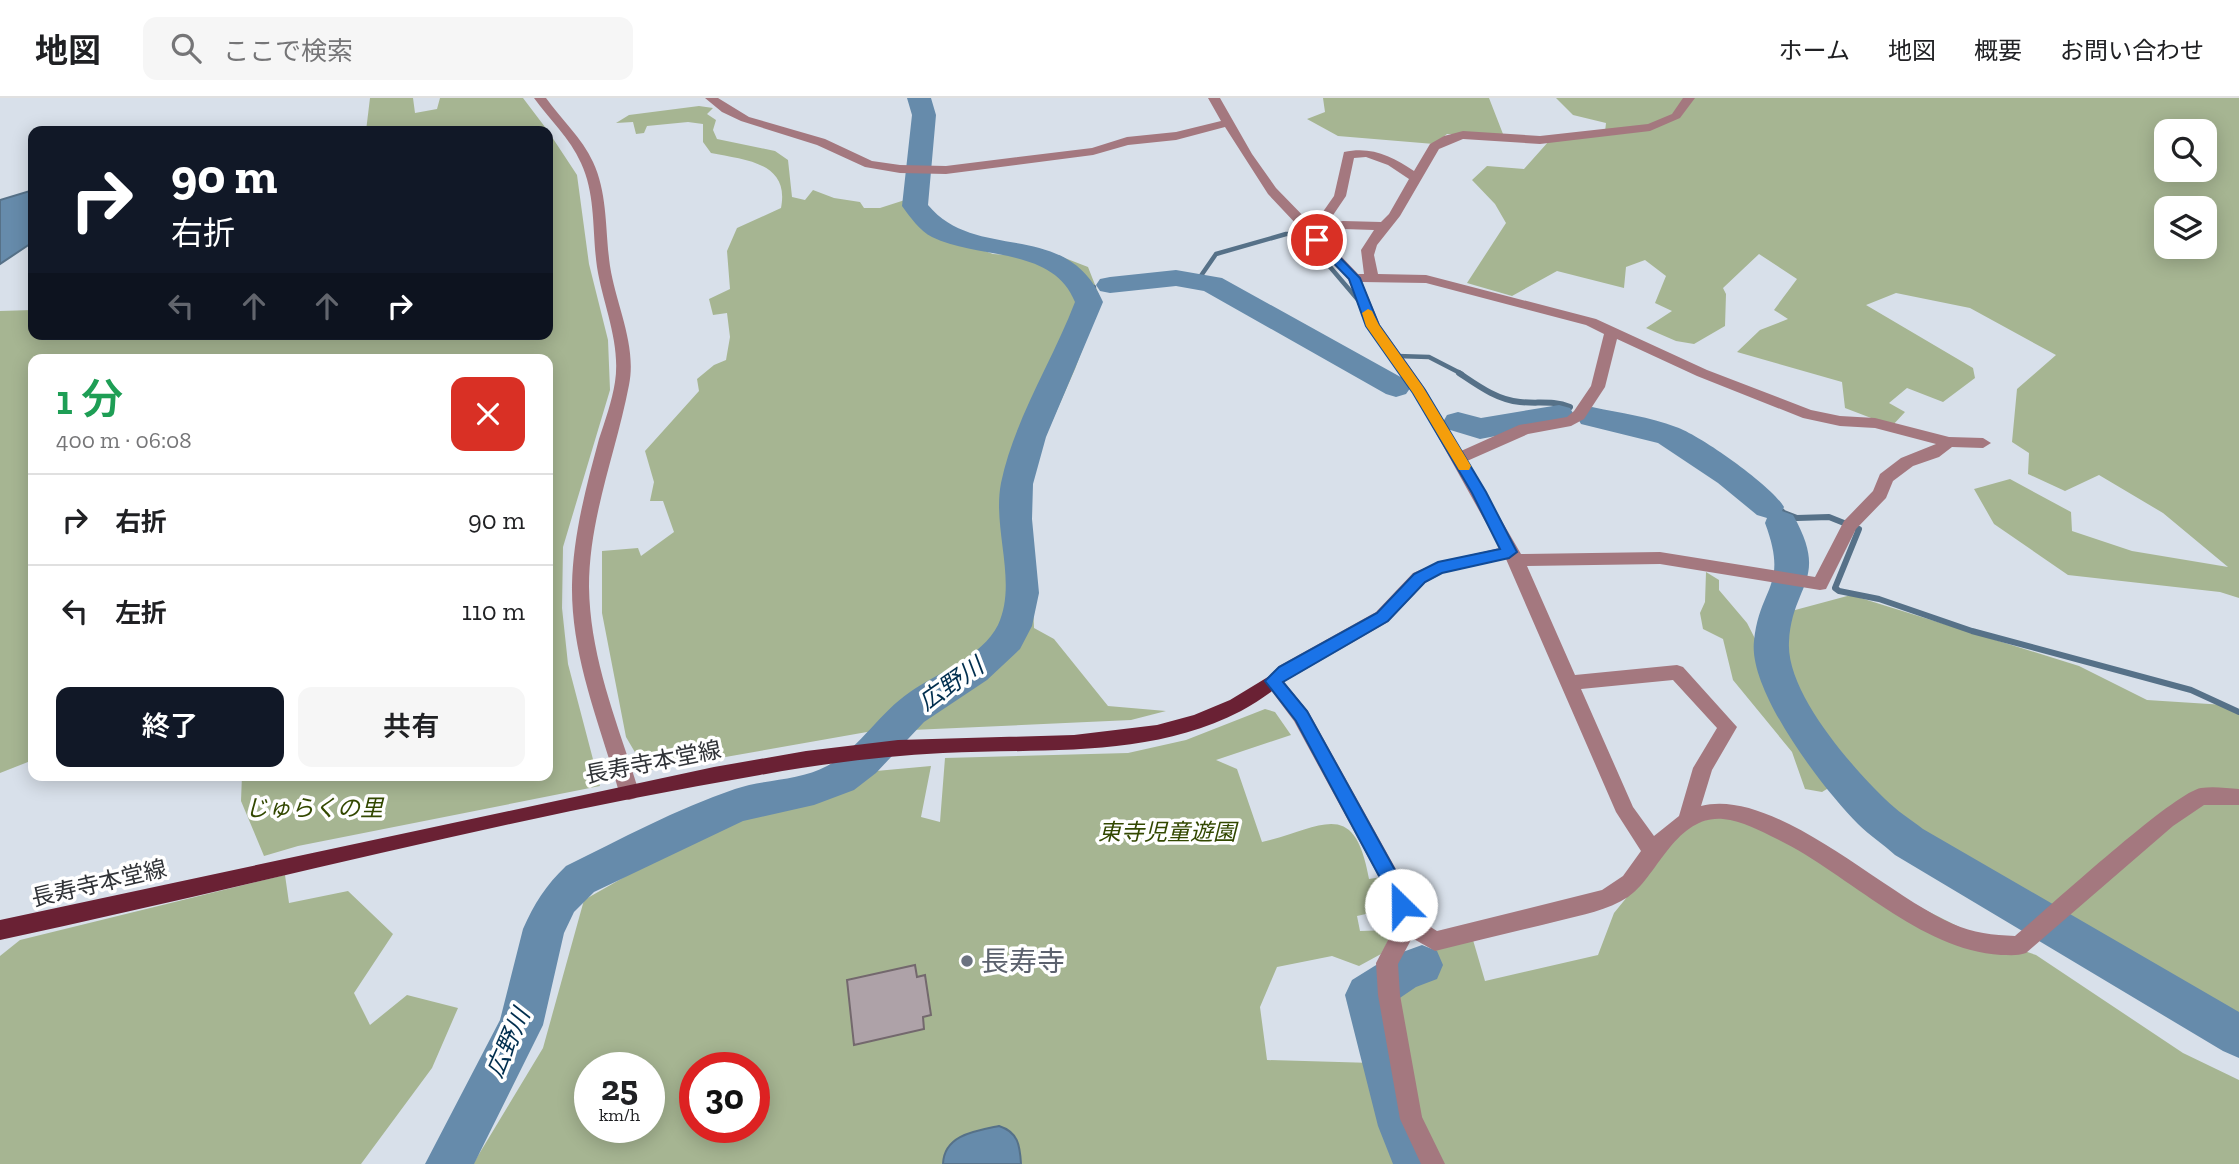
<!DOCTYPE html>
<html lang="ja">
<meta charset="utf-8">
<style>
body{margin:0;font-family:"Zilla Slab","Noto Sans JP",serif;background:#f6f6f6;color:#202124;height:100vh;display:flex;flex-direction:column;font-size:26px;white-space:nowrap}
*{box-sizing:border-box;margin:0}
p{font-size:23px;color:#757577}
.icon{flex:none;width:38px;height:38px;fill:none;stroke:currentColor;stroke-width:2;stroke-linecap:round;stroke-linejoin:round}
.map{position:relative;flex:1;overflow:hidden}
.details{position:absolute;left:28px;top:256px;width:525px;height:427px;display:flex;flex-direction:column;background:#fff;border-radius:14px;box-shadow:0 4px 18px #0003}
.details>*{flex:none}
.banner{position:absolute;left:28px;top:28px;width:525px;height:214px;border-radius:14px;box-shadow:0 4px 18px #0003;background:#111827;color:#fff;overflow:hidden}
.tools{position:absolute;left:2154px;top:21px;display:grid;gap:14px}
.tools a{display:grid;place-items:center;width:63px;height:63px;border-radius:14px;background:#fff;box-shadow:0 4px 18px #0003;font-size:35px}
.speed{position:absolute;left:574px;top:954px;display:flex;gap:14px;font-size:35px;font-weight:700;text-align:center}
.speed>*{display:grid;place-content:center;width:91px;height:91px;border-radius:50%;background:#fff;box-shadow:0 4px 18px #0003;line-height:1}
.speed small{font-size:18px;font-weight:400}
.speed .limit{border:10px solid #d22;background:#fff;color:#111}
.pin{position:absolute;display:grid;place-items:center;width:60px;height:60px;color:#fff;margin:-30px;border:4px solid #fff;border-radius:50%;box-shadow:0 2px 7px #0007}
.me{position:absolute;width:77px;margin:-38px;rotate:337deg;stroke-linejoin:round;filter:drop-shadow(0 0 5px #0008)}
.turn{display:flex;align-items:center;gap:24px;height:147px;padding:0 28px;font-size:32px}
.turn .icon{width:91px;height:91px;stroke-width:2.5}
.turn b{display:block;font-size:49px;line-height:60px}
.lanes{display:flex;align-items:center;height:66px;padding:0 28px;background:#0003;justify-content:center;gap:35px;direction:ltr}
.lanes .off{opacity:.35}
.round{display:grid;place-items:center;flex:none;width:74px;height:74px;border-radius:14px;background:#f6f6f6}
.headline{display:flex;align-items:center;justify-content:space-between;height:119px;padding:0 28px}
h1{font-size:42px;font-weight:600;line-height:52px;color:#1e9e55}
.button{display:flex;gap:14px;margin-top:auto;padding:14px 28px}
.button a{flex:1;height:80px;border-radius:14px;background:#111827;color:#fff;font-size:28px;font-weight:600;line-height:80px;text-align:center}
.button a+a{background:#f6f6f6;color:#202124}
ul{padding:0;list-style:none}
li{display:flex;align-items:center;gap:21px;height:91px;padding:0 28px;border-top:2px solid #e0e0e0}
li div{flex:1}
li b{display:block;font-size:26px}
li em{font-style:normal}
header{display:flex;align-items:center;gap:42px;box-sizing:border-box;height:98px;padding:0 35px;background:#fff;border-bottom:2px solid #e0e0e0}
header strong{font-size:33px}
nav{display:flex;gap:38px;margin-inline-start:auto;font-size:24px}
.search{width:490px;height:63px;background:#f6f6f6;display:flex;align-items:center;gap:18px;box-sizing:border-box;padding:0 24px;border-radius:14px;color:#757577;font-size:26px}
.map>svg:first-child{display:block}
.green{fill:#a6b592;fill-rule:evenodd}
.water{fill:#668bab;stroke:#567188;stroke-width:2}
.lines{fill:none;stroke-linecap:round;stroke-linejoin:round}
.stream-far1{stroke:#567188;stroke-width:4.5}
.stream{stroke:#567188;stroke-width:6}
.river{fill:#668bab;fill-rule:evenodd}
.building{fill:#aea2a8;stroke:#73686d;stroke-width:2}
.minor{fill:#a4787f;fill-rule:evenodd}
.major{fill:#6a2134;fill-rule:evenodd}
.route{fill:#1a73e8;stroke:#114b97;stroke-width:2}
.slow{fill:#f59e0b}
.worship-dot{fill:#6b7280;stroke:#fff;stroke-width:2.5}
.labels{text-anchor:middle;stroke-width:7;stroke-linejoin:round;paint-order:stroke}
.street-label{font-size:23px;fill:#313438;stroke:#fff}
.park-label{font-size:23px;font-style:italic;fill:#334801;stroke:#fff}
.water-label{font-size:24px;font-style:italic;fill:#002e4e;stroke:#fff}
.near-worship-label{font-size:28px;fill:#5b616d;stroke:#fff;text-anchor:start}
</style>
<header>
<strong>地図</strong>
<div class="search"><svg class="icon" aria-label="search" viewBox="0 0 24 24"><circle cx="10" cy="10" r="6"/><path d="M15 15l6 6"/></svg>ここで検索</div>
<nav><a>ホーム</a><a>地図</a><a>概要</a><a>お問い合わせ</a></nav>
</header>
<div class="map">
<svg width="2239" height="1066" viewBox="0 0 2239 1066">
<rect width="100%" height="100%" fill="#d8e0ea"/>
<g class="green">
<path d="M370,0H413L415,15L437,11L440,0H523L548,33H366Z"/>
<path d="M1323,0H1489L1503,36H1447L1434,46L1338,38L1307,21L1325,14Z"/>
<path d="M1556,0H2239V500L2220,494L2068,477L1994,426L1974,391L2010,381L2071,414L2072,433L2132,453L2228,469L2163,415L2099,377L2065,393L2028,376L2029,355L2012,344L2017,291L2056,257L1970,210L1896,195L1866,207L1973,270L1975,280L1943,304L1907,290L1889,305L1905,314L1892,328L1845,310L1842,284L1737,254L1760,232L1788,221L1774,212L1797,181L1759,156L1723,190L1726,196L1725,228L1694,246L1676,243L1646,230L1672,213L1655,205L1666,178L1645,162L1626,169L1624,190L1557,173L1512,198L1467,185L1506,125L1495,106L1472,82L1487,68L1524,71L1549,43L1605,34L1606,25L1573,17ZM2166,33H2205V72H2166ZM2166,110H2205V149H2166Z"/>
<path d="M699,8L713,10L707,16L716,22L713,32L717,41L775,53L788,62L792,99L805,102L813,92L834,100L860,104L864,110H880L908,101L918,119L946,139L993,156L1021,158L1057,157L1088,169L1101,202L1075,271L1028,378L1034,530L1054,541L1108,608L1166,613L1131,622L867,634L646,673L626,639L602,515V453L638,450L641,458L674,434L663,403H650L654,384L645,353L699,293L697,281L714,267L726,262L730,239L727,215L713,217L709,201L730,191L727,153L737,130L781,110C790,64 745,62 711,55L703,44V26L688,24L647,28L644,35L636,36L633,24L616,25L629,17Z"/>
<path d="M548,33L577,77L589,166L608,242L610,292L563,449L562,510L568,566L600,688L298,748L264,758L241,703L242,677H548V261H33V662L0,675V213L33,212V236H548Z"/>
<path d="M1706,474L1719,482V492L1747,525L1770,570L1784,515L1851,497L2079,568L2147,602L2225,607L2239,612V922L2158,886L2042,807L1978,778L1890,723L1845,680L1822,694L1805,691L1792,654L1733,582L1723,541L1703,531L1700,515L1705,504Z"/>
<path d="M1265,611L1275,614L1291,637L1216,662L1237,671L1262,744C1321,731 1354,697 1369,781L1382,779L1390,787L1379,813L1357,818L1360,833L1394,832L1381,856L1359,868L1332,858L1277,869L1260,909L1267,962L1373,965L1364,912L1410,855L1473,842L1485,883L1598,857L1614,815L1685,728L1727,716L1793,745L1971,835L2036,857L2183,955L2239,982V1066H473L543,950L584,802L746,710L876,673L931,668L921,719L940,724L945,660L1128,655L1186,642ZM590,970H649V1029H590ZM695,970H754V1029H695Z"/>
<path d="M285,777L289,805L348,793L393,836L354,895L370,927L407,897L458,910L432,970L361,1066H0V858L20,842Z"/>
</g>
<g class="water">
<path d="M33,92V144L0,166V102Z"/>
<path d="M999,1028C1018,1034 1020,1047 1021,1066H943C944,1037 975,1033 999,1028Z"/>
</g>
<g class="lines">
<g class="stream-far1">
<path d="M1198,182L1216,156L1286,136H1296L1325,163L1359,203"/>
<path d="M1087,191L1094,189"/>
<path d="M1397,258L1429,259L1462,276"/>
</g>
<g class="stream">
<path d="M1459,275C1477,287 1497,302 1520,304C1537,306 1553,302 1570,309"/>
<path d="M1739,385L1748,386L1784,415L1797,420L1829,419L1859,431L1835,490L1839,493L1879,501L1972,533L2191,592L2239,614"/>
</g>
<g class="river">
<path d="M907,0H931L936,17L928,107C977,166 1067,119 1103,204L1046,339L1033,386L1032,421L1039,495L1032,528L1020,551L987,582L924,624L876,675L854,692L814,707L743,723L594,794L574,814L564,835L543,927L474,1066H425L500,922L523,831C534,806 546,787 566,768C621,741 676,711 735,691C764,681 800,683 827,668C860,650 879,615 910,594C937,575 982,559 998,527C1018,484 992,431 1001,385C1014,322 1052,264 1075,204C1053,148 979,162 932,139C920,133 910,119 902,108L912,17Z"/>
<path d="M1176,172L1222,180L1406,282L1411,289L1406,296L1396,299L1386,296L1204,193L1176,188L1110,195L1100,193L1096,187L1100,181L1110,179Z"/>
<path d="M1559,307L1570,310L1574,317L1570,324L1480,341L1447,331L1443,324L1447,317L1458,314L1481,320Z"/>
<path d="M1592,309C1620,315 1650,319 1676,329C1700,337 1772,388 1784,409L1782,413L1793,417C1830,482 1792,486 1789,544C1786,594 1851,668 1885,701C1897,713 1910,721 1923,731L2239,914V960L2223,953L1895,757C1883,746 1869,737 1858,726C1823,691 1748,593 1754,543C1760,487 1789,489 1765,425L1767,420L1757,417L1718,385L1658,345L1581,326L1577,319L1581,312Z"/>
<path d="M1422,847L1437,853L1443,867L1437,881L1416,889L1391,906L1424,1028L1439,1066H1393L1378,1028L1345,897L1352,882L1389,859Z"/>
</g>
</g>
<path class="building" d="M915,867L917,879L925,877L931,917L923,919L924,931L854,947L847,882Z"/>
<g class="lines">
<g class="minor">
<path d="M534,0H546C561,21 582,40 593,64C608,96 605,133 610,168C616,207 637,247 629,287C616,355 589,419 589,489C590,561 618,626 639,694L636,700L629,702L622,700L619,694C600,626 571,559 572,487C573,438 586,389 599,341C605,323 612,303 615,284C621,245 603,207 597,169C592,134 596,97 581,65C570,40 549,21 534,0Z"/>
<path d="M705,0H718L749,19L825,41L872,63L900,67L946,68L1092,50L1127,39L1176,34L1221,23L1208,0H1220L1252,56L1276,90L1313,128L1334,98L1344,54C1371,48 1392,58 1414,73L1430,46L1444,38L1463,33L1540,38L1648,26L1672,16L1683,0H1695L1680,20L1650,33L1540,46L1463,41L1439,51L1400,118L1377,147L1374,157L1378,176L1426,177L1596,221L1707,272L1811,312L1840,318L1875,320L1949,339L1983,340L1991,345L1983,350L1952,349L1939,359L1913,368L1893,383L1886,400L1856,431L1826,491L1820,492L1660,466L1527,468L1575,577L1677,567L1683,569L1737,629L1712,672L1701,708C1775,689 1885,797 1953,826C1973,835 1993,837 2015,838C2045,813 2174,694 2201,690C2213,688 2227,690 2239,691V707H2204L2173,728L2026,855C2018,858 2010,857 2001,857C1919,852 1849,776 1777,741C1761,733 1742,723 1723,721C1675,717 1657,780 1628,799C1608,812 1582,817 1558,823C1517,833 1476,843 1435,853L1412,840L1398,866L1400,897L1422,1019L1445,1066H1421L1400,1021L1378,897L1376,865L1397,825L1386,792L1294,623L1264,583L1279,568L1376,514L1413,475L1439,464L1500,450L1413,294L1366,228L1348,181L1268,96L1225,29L1176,42L1128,47L1093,57L946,76L900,75L865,69L817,47L741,23L722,14ZM1366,59L1388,67L1409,81L1389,116L1381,124L1343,123L1327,126L1346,98L1354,60ZM1343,131L1374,132L1361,152L1364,176H1358L1319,135ZM1362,184L1426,185L1586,227L1604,236L1591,288L1574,313L1567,319L1519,327L1461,353L1424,289L1380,227ZM1617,241L1697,278L1803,320L1840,328L1875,330L1936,346L1901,360L1880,376L1873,393L1844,423L1815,479L1660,454L1521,456L1467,363L1528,336L1571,328L1584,321L1605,289ZM1506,461L1616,714L1641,753L1623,778L1602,792L1437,833L1416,820L1402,782L1308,613L1284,584L1388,524L1425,485L1443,475ZM1673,582L1717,630L1693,670L1679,718L1654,738L1633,709L1581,591Z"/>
</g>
<path class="major" d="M1273,576L1279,578L1282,583L1279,588C1267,597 1254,606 1241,613C1147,661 1044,650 943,655C882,658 821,666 760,677C505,720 253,788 0,842V822L714,669L806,653L898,642L1074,637L1157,627L1194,617L1230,602Z"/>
</g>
<path class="route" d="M1317,139L1321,140L1360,180L1379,227L1425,292L1486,394L1517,454L1509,460L1442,475L1425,484L1388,523L1283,584L1307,613L1401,783L1411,807L1408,814L1401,816L1395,814L1386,791L1296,623L1265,583L1279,569L1377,515L1414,476L1438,464L1500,451L1472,395L1413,295L1366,228L1349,181L1311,142Z"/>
<path class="slow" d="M1368,211L1372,213L1379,227L1423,289L1471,368L1469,372H1459L1413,295L1366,228L1362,215Z"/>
<circle class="worship-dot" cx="967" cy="863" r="7"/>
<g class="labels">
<g class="street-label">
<text transform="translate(653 664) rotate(-11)" y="8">長寿寺本堂線</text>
<text transform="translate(99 785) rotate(-13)" y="8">長寿寺本堂線</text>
</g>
<g class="park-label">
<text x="314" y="718">じゅらくの里</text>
<text x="1167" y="742">東寺児童遊園</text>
</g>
<g class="water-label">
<text transform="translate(951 586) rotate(-35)" y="8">広野川</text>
<text transform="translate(508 945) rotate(-66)" y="8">広野川</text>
</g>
<g class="near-worship-label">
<text x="981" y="873">長寿寺</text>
</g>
</g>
</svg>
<div class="tools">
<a><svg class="icon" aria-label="search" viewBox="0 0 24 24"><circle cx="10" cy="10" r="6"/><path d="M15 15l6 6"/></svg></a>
<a><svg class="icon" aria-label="layers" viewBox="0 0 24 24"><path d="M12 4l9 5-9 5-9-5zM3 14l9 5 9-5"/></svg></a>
</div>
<div class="speed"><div>25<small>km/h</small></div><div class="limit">30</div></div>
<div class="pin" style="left:1317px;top:142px;background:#d93025"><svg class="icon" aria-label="arrive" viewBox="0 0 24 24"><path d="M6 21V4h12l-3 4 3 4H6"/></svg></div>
<svg class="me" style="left:1401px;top:807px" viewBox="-20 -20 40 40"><circle r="19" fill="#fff"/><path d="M0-13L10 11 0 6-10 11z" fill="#1a73e8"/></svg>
<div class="banner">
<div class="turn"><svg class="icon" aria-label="right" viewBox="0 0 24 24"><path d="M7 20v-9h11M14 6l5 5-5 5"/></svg><div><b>90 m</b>右折</div></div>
<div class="lanes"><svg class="icon off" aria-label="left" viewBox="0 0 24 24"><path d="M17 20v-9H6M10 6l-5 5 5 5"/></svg><svg class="icon off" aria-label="ahead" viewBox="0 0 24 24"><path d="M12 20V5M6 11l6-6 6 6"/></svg><svg class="icon off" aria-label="ahead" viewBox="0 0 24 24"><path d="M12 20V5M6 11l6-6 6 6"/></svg><svg class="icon" aria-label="right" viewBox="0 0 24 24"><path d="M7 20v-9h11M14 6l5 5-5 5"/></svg></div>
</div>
<section class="details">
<div class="headline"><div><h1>1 分</h1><p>400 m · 06:08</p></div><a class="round" style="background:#d93025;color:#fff"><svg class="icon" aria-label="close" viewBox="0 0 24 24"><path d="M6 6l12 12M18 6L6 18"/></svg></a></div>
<ul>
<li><svg class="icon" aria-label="right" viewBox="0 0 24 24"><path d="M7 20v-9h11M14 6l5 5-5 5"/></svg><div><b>右折</b></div><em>90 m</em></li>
<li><svg class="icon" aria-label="left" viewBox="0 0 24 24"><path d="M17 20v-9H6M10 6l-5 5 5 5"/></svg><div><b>左折</b></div><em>110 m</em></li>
</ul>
<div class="button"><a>終了</a><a>共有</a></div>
</section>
</div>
